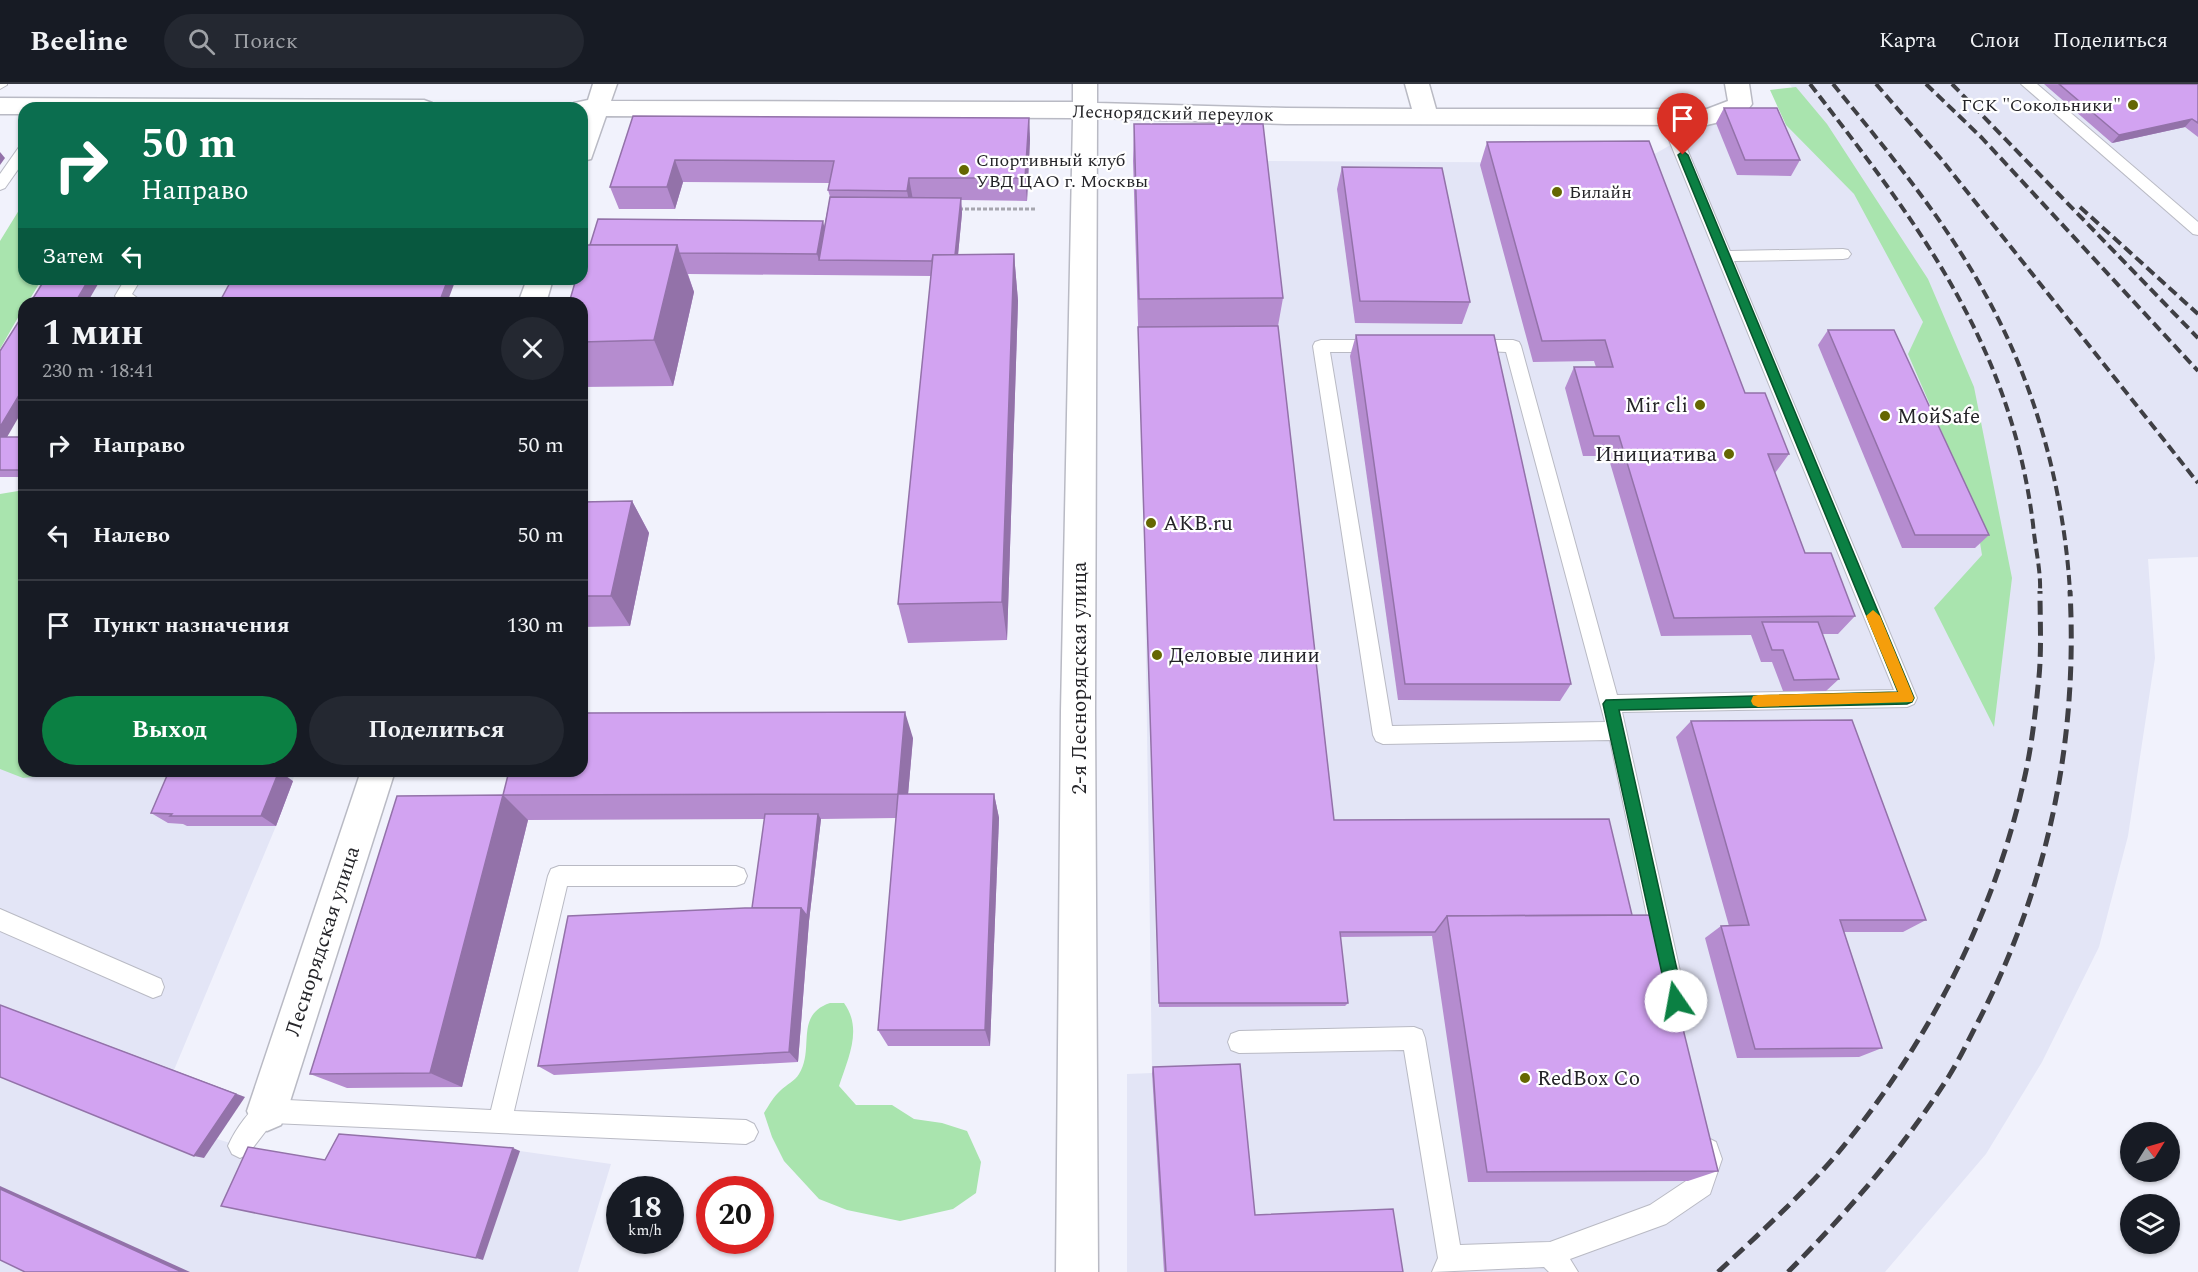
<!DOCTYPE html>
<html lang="ru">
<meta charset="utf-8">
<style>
body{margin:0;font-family:Spectral,serif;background:#242831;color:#f1f3f6;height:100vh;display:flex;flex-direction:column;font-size:22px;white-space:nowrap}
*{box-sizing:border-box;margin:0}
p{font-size:20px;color:#9ea1a6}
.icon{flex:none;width:33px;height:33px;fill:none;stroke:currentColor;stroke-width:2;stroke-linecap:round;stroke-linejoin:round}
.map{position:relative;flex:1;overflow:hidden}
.details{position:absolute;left:18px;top:213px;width:570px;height:480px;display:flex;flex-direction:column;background:#171b24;border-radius:18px;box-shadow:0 2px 4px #0004}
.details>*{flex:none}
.hud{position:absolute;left:18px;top:18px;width:570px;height:183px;border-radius:18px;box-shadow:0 2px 4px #0004;background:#0b6e4f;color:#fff;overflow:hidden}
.needle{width:39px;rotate:53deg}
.fabs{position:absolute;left:2120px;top:1038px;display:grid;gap:12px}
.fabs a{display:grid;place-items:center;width:60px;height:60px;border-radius:50%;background:#171b24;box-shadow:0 2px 4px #0004;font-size:30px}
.speed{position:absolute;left:606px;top:1092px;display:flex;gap:12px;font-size:30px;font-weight:700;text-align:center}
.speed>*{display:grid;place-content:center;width:78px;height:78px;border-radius:50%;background:#171b24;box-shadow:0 2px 4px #0004;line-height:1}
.speed small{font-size:15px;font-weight:400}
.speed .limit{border:9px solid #d22;background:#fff;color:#111}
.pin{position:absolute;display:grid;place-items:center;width:51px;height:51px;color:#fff;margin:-62px -26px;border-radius:50% 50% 50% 0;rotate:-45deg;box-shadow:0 0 6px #0007}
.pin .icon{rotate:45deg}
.me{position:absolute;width:66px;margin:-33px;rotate:348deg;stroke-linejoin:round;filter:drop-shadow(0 0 4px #0008)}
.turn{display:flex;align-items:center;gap:21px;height:126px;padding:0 24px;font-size:27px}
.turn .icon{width:78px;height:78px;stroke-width:2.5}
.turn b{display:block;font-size:42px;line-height:51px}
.then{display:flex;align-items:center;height:57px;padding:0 24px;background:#0003;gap:12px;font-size:22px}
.round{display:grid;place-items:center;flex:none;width:63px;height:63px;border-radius:32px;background:#242831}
.overview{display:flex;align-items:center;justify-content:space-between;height:102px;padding:0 24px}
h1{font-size:36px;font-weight:700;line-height:45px}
.action{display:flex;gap:12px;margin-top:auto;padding:12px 24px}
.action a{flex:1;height:69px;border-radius:36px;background:#0b8043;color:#fff;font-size:24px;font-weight:700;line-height:69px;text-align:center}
.action a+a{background:#242831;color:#f1f3f6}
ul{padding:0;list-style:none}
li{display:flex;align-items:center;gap:18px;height:90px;padding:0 24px;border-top:2px solid #363941}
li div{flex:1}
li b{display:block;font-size:22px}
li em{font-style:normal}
header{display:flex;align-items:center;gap:36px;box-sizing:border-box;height:84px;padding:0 30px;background:#171b24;border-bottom:2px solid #363941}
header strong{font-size:28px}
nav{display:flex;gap:33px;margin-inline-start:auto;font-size:21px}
.search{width:420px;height:54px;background:#242831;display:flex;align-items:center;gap:15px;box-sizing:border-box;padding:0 21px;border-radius:33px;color:#9ea1a6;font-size:22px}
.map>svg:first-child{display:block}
.built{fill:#e3e5f6}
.green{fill:#a9e4ae}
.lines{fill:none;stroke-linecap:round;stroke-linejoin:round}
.lane-casing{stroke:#b9bac4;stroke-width:2}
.street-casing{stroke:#b9bac4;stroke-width:3}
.path{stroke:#a6a6ae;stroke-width:3;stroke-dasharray:4 2;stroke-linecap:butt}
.lane{fill:#fff;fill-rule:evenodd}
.street{fill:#fff;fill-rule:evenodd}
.rail-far1{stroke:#3f3f44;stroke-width:4;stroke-dasharray:10 5;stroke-linecap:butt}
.rail{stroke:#3f3f44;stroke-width:5;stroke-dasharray:14 7;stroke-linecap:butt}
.wall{fill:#b58ccf}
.shaded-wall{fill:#9372a9}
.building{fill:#d2a3f1;stroke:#9372a9;stroke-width:1.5}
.route{fill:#0b8043;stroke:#07532c;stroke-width:1.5}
.slow{fill:#f59e0b}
.poi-dot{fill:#656702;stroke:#fff;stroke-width:2}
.labels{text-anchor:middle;stroke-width:4.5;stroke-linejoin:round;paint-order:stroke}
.far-poi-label{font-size:18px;fill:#242428;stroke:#fff;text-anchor:start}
.far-street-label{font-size:18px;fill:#242428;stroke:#fff}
.poi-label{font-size:21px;fill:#242428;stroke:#fff;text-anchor:start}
.street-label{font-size:21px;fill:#242428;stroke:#fff}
</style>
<header>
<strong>Beeline</strong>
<div class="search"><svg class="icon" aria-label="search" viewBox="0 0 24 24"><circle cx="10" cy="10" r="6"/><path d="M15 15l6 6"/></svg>Поиск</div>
<nav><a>Карта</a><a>Слои</a><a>Поделиться</a></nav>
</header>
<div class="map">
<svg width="2198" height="1188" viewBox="0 0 2198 1188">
<rect width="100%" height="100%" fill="#f1f2fc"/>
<g class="built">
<path d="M1789,0H2198V473L2148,475L2155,574L2128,752L2099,863L2042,978L1986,1070L1885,1188H1127V990L1152,989L1144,438L1258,77L1639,79L1714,36L1826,40Z"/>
<path d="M57,195H456L446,219H42Z"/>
<path d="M0,506L24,687H296L276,742L174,986L245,1013L217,1055L240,1062L333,1078L347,1053L520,1067L611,1080L578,1188H0Z"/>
</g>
<g class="green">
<path d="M1796,3L1827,40L1928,195L1974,303L2012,494L1994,643L1934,524L1982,471L1974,422L1908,270L1923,238L1854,110L1786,41L1770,6Z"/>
<path d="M24,118V195H42L28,218L24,219V223L0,265V157Z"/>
<path d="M24,406V687H84L23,694L0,685V410Z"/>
<path d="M830,919H844C863,945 848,974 839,1002L856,1021H892L914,1035L942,1039L967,1047L981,1078L976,1109L953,1125L900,1137L847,1126L819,1115L784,1077L772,1053L764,1029C769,1021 774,1012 781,1006C786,1001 795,997 799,990C815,965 794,931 830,919Z"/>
</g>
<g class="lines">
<g class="lane-casing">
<g id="lane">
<path d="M0,0H7V1L0,5Z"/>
<path d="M2021,0H2037L2198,138V151L2193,150Z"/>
<path d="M1667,29L1674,34L1730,167L1843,165L1848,166L1851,170L1848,174L1843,175L1734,177L1917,614L1914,620L1907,623L1622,628L1690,932L1687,940L1679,943L1671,940L1668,932L1610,656L1383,660L1376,657L1373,651L1313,262L1315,258L1321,256H1378L1384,258L1386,262L1384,266L1378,268H1330L1392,642L1605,638L1506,268L1464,266L1462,262L1464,258L1470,256H1513L1519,258L1521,262L1617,611L1894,606L1660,34Z"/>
<path d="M24,61V77L5,104L0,106V90L19,63Z"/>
<path d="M125,195H141L132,210L144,219C134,219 121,222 115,212Z"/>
<path d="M559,782H736L744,785L747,792L744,799L736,802H567L514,1027L746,1036L754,1040L758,1048L754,1056L746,1060L272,1039L248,1070L240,1074L232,1070L228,1062C235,1046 251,1022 267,1015L491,1026L548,792L551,785Z"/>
<path d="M0,825L161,895L164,903L161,911L153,914L0,847Z"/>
<path d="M1414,943L1422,946L1425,954L1460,1161L1550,1158L1650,1121L1692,1093L1698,1075L1696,1066L1700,1058L1708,1054L1716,1058L1722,1075L1710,1110L1666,1140L1570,1175L1578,1188H1549L1544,1183L1432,1188L1438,1174L1404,966L1239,969L1231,966L1228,958L1231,950L1239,947Z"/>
</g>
</g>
<g class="street-casing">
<g id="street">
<path d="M593,0H617L611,17L1073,18V0H1097V19L1286,24L1412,25L1405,0H1429L1436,25H1707L1728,17L1725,0H1749L1752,20C1742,35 1723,37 1707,41L1286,40L1097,34L1095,627L1098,1188H1056L1061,627L1073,34L606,32L591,75L582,77V24H570L574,19L588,16Z"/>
<path d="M0,14L424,16L432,19L436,24H24V30H0Z"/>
<path d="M527,195H553L546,219H518Z"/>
<path d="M361,687H395L287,1027L281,1041L267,1047L253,1041L247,1027Z"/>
</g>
</g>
<path class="path" d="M959,125H1037"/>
<use href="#lane" class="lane"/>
<use href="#street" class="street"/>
<g class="rail-far1">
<path d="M1810,0C1918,140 2010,258 2033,440C2035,463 2041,486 2040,508"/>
<path d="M1833,0C1889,69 1947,138 1989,217C2037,306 2064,408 2070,508"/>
<path d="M1876,0L1942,76L2198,399"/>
<path d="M1926,0L1982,54L2198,287"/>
<path d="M1952,0L2198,254"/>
<path d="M2080,123L2198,230"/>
</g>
<g class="rail">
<path d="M1718,1188C1759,1150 1801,1112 1837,1070C1926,963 1994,832 2024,696C2031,666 2035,633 2038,602C2042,571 2040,538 2040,507"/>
<path d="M1788,1188C1847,1129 1904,1063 1949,992C1960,974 1969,955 1979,936C2048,802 2078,657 2070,507"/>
</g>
</g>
<g class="wall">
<path d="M2044,0H2198V53L2185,43L2112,59Z"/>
<path d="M1724,24L1800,76L1791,92L1737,91L1716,39Z"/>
<path d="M633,32L1029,34L1030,56L1027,117L961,116L962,129L958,171L1014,170L1018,217L1007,556L908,559L898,520L931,192L688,190L694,208L673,302L582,303V177L824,143L830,113L828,106L830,99L683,98L675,125H619L610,103Z"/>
<path d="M1134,40L1283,214L1278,242L1334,736L1632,831L1718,1087L1688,1097L1468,1098L1432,852L1340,853L1348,919L1345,922L1159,923L1133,77Z"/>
<path d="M1487,58L1745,309L1789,370L1775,389L1805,469L1855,532L1838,550H1822L1839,595L1826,607H1783L1772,578H1761L1751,551L1661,552L1608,372H1583L1565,304L1574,283H1596L1594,277L1533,278L1480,81Z"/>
<path d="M1342,83L1470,218L1462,240L1355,239L1337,105Z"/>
<path d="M1828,246L1989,451L1975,464H1902L1818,261Z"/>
<path d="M1356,251L1571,600L1560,617L1398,616L1350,272Z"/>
<path d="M0,267L7,353H24V393H0Z"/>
<path d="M632,417L649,449L630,542L582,543V418Z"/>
<path d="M1691,637L1926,836L1903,848H1844L1882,964L1859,973L1737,974L1705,854L1721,842H1729L1676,653Z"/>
<path d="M913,654L908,710H994L999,734L990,962H888L878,946L896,734L821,735L809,837L798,978L554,991L538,982L752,824L765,735L528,736L462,1003L347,1004L310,990L503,711Z"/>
<path d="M293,697L276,742H187L183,740L168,739L151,729Z"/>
<path d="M1153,983L1255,1131L1403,1188H1164L1152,989Z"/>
</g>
<g class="shaded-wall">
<path d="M1029,34L1030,56L1027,117L1025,94Z"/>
<path d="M2192,35L2185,43L2112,59L2119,51Z"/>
<path d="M0,68L5,74L0,81Z"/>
<path d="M675,76L683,98L675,125L667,103Z"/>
<path d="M909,94L913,116L911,129L907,107Z"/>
<path d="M961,114L962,129L956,192L954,177Z"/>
<path d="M823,137L828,159L819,176L817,170Z"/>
<path d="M677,161L694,208L673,302L654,256Z"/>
<path d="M1014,170L1018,217L1007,556L1002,518Z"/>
<path d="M89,195H101L87,219H75Z"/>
<path d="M448,195H456L447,219H439Z"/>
<path d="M24,303V324L3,360L0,357V343Z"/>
<path d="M632,417L649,449L630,542L611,512Z"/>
<path d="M905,628L913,654L906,734L898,710Z"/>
<path d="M279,687L293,697L276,742L261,732Z"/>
<path d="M994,710L999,734L990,962L985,946Z"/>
<path d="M503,711L528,736L462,1003L430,989Z"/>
<path d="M818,730L821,735L809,837L798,978L789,968L801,824Z"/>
<path d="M0,921L245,1013L204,1074L194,1072Z"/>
<path d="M513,1064L520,1067L483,1176L476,1174Z"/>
<path d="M0,1102L190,1188H182L0,1105Z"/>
</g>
<g class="building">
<path d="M2059,0H2198V39L2192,35L2119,51Z"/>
<path d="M1724,24H1777L1800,76H1745Z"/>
<path d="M633,32L1029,34L1025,94H909L907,107L828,106L834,77L675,76L667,103H610Z"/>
<path d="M1134,40H1263L1283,214L1139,215Z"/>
<path d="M1649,57L1745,309H1765L1789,370H1768L1805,469H1831L1855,532L1674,534L1619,352H1594L1574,283H1613L1605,256L1542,257L1487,58Z"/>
<path d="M1342,83L1442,84L1470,218L1360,217Z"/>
<path d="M830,113L961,114L955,171H933L932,177L819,176Z"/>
<path d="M598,135L823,137L817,170L679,169L677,161H590Z"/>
<path d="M587,161H677L654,256L582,258V219H569L576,195H582V177Z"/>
<path d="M1014,170L1002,518L898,520L933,171Z"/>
<path d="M45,195H89L75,219H30Z"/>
<path d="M232,195H448L439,219H219Z"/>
<path d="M24,229V303L0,343V267Z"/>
<path d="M1278,242L1334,736L1609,735L1632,831L1447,832L1435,848H1340L1348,919H1159L1138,243Z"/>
<path d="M1828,246H1894L1989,451H1915Z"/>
<path d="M1356,251H1494L1571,600H1405Z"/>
<rect x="0" y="353" width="24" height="33"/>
<path d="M632,417L611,512H582V418Z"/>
<path d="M1762,538H1818L1839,595L1794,596L1783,566H1772Z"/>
<path d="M905,628L898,710L503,711L509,687H582V629Z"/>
<path d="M1852,636L1926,836H1840L1882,964L1755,965L1721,842L1749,841L1691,637Z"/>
<path d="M169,687H279L261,732H170L172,730L151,729Z"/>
<path d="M898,710H994L985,946H878Z"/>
<path d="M503,711L430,989L310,990L397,712Z"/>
<path d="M765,730H818L807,832L801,824H752Z"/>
<path d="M745,824H801L789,968L538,982L568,832Z"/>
<path d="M1655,831L1718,1087L1487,1088L1447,832Z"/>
<path d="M0,921L236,1010L194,1072L0,993Z"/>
<path d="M1240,980L1255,1131L1393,1125L1403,1188H1166L1153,983Z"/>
<path d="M339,1050L513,1064L476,1174L221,1122L248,1063L325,1076Z"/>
<path d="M0,1105L182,1188H25L0,1176Z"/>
</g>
<path class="route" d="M1683,67L1688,71L1914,614L1912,618L1907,620L1619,626L1684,917L1681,923L1676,925L1670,923L1668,917L1603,620L1606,616L1898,608L1678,71Z"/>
<path class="slow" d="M1873,526L1880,532L1914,614L1912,618L1758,623L1753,621L1751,617L1753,612L1758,611L1898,608L1866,532Z"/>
<g class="poi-dot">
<circle cx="2133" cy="21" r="6"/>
<circle cx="964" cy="86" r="6"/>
<circle cx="1557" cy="108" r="6"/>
<circle cx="1700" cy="321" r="6"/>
<circle cx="1885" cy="332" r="6"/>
<circle cx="1729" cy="370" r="6"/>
<circle cx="1151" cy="439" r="6"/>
<circle cx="1157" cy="571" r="6"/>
<circle cx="1525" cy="994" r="6"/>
</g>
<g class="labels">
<g class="far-poi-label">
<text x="2121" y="27" text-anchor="end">ГСК "Сокольники"</text>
<text x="976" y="82">Спортивный клуб<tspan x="976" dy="21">УВД ЦАО г. Москвы</tspan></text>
<text x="1569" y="114">Билайн</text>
</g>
<g class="far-street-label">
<text transform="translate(1173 29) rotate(1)" y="6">Леснорядский переулок</text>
</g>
<g class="poi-label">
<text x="1688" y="328" text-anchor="end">Mir cli</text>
<text x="1897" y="339">МойSafe</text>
<text x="1717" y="377" text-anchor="end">Инициатива</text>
<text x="1163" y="446">AKB.ru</text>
<text x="1169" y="578">Деловые линии</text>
<text x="1537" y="1001">RedBox Co</text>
</g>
<g class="street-label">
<text transform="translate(1079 594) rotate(-90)" y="7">2-я Леснорядская улица</text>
<text transform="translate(322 857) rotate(-72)" y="7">Леснорядская улица</text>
</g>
</g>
</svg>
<div class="fabs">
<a><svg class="needle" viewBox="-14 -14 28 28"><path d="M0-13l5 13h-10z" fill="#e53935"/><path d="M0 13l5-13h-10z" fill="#9ea1a6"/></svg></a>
<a><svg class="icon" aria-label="layers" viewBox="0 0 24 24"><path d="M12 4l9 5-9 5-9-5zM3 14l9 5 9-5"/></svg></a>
</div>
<div class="speed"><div>18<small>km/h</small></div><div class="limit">20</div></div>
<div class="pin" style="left:1683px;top:71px;background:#d93025"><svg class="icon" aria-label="arrive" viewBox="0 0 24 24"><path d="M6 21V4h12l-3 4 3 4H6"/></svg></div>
<svg class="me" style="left:1676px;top:917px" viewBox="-20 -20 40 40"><circle r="19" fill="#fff"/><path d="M0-13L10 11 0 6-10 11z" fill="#0b8043"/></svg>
<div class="hud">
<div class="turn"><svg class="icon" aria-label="right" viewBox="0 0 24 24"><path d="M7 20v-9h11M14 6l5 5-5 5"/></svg><div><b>50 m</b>Направо</div></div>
<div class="then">Затем<svg class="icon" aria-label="left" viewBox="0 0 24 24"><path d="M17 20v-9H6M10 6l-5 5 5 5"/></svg></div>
</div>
<section class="details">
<div class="overview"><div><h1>1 мин</h1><p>230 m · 18:41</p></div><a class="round"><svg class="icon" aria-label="close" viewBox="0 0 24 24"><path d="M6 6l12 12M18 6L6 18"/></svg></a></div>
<ul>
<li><svg class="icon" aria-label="right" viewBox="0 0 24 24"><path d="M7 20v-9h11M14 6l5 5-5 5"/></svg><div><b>Направо</b></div><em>50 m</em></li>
<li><svg class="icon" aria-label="left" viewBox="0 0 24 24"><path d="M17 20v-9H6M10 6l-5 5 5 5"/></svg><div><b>Налево</b></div><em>50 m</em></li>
<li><svg class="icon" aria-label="arrive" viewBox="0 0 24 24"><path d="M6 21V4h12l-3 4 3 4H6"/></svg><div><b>Пункт назначения</b></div><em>130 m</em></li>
</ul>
<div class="action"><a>Выход</a><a>Поделиться</a></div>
</section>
</div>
